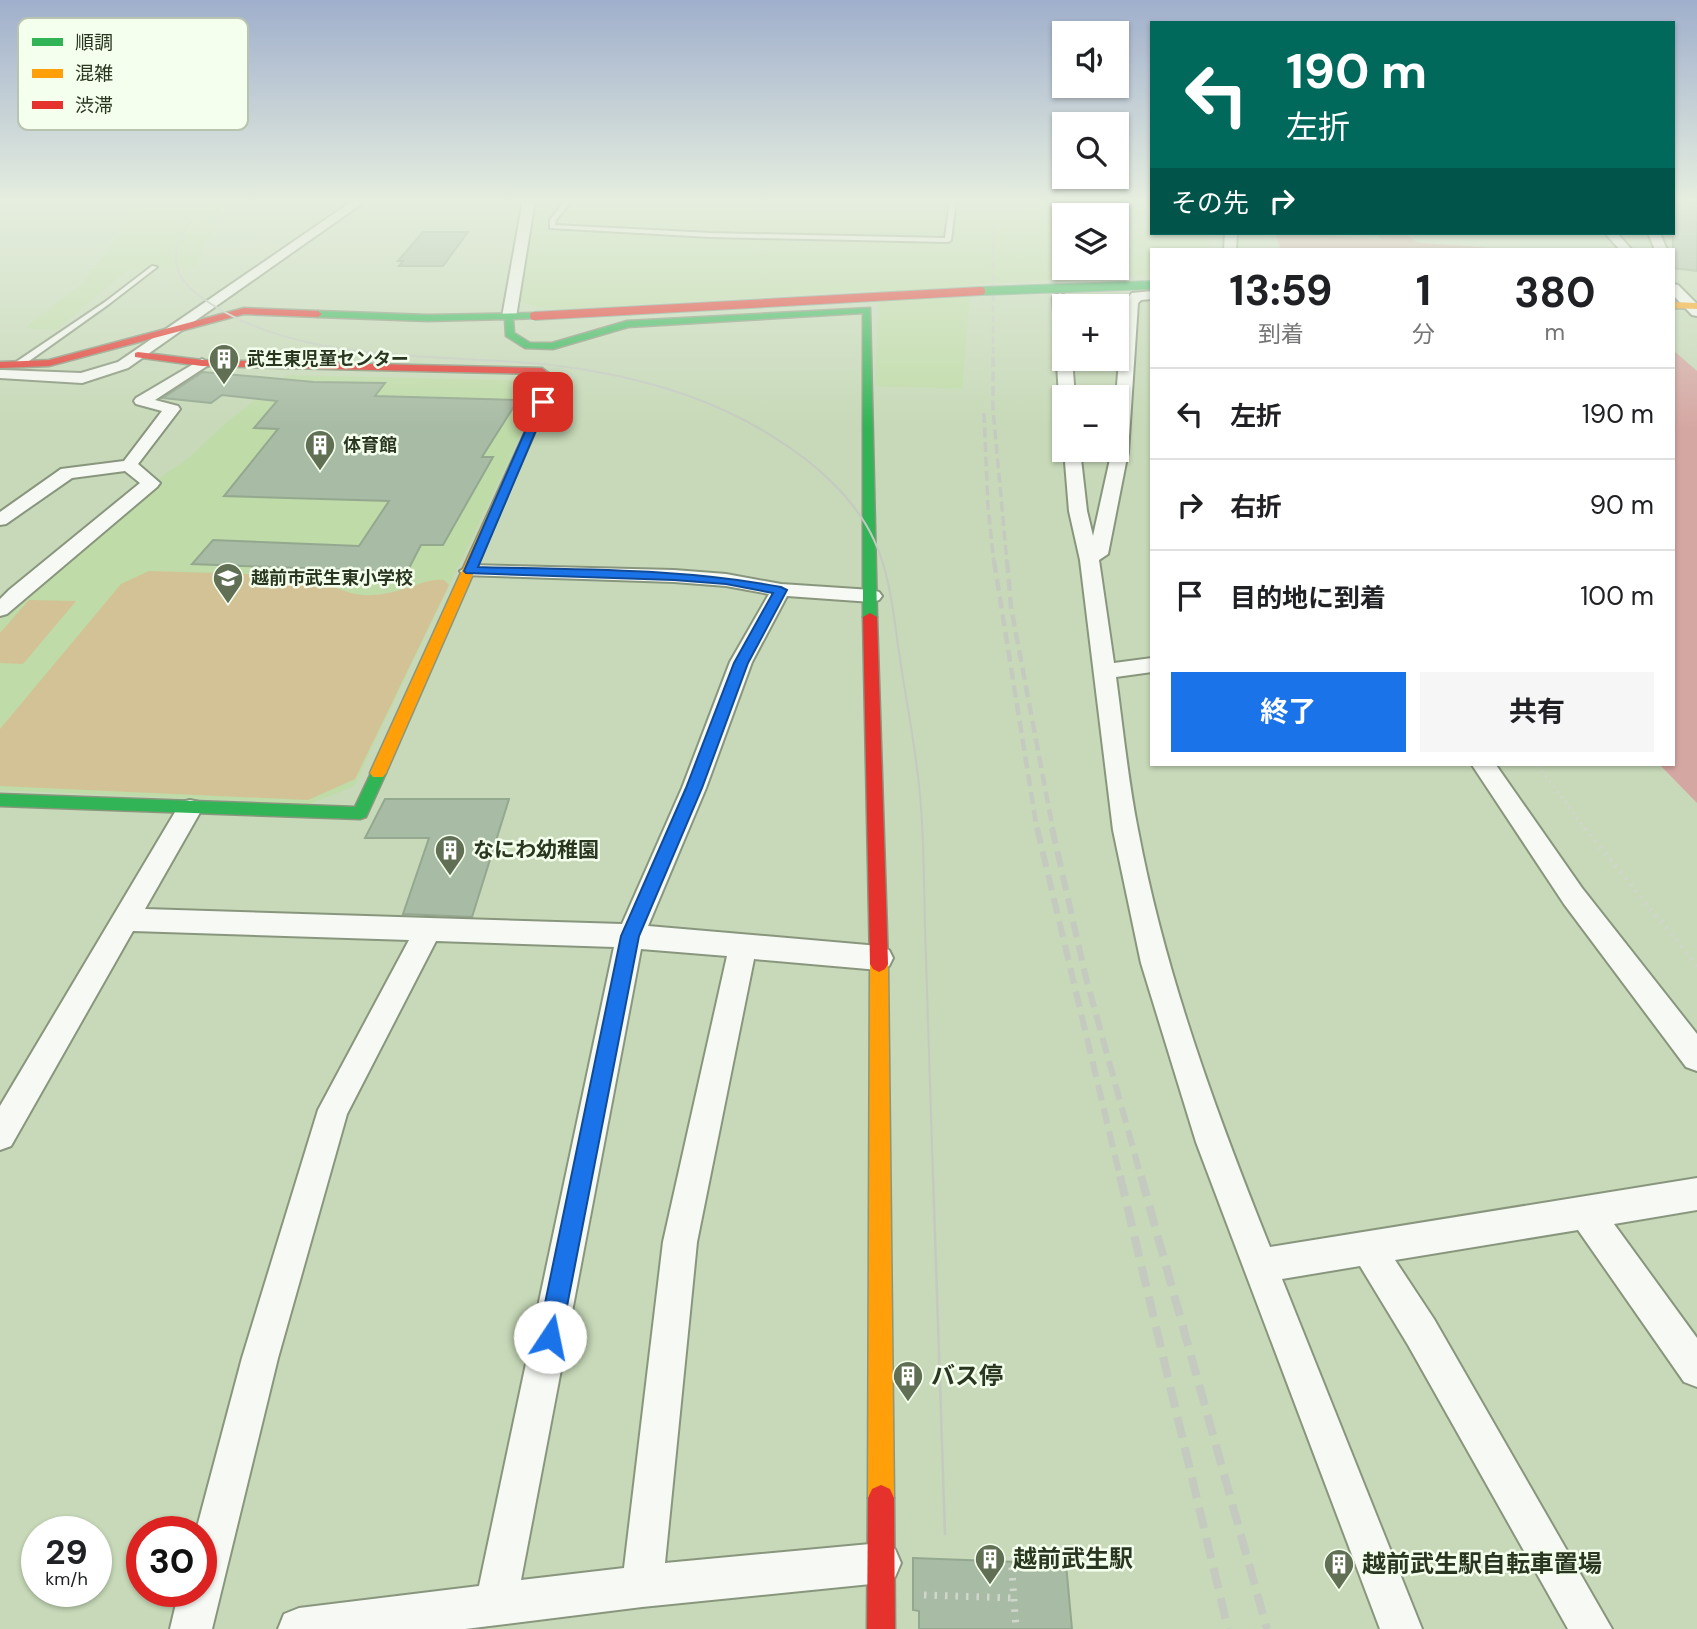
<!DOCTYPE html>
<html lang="ja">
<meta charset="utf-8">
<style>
body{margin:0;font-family:"DM Sans","Noto Sans JP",sans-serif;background:#f6f6f6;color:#202124;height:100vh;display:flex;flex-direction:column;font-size:26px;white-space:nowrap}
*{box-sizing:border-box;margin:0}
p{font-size:23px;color:#757577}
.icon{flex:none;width:38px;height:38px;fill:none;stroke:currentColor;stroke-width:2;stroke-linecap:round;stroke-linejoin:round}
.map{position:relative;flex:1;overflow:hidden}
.panel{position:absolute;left:1150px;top:248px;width:525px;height:518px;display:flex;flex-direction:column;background:#fff;border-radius:0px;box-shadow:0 2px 5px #0004}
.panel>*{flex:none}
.top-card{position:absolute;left:1150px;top:21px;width:525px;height:214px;border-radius:0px;box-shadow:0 2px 5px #0004;background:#00695c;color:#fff;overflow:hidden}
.fabs{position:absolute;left:1052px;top:21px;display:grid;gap:14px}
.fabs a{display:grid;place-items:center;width:77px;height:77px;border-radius:0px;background:#fff;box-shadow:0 2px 5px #0004;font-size:35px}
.speed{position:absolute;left:21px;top:1516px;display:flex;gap:14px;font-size:35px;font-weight:700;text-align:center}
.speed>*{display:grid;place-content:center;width:91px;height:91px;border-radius:50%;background:#fff;box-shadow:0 2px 5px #0004;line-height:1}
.speed small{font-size:18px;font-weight:400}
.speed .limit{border:10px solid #d22;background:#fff;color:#111}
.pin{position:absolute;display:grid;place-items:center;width:60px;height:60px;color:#fff;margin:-30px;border-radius:14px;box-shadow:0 4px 10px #0006}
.me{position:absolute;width:77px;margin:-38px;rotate:11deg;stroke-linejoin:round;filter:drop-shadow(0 0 5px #0008)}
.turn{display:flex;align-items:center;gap:24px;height:147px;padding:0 21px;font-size:32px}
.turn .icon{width:91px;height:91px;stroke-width:2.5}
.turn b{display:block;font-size:49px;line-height:60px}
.then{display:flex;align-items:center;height:66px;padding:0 21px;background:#0003;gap:14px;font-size:26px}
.eta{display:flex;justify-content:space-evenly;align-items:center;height:119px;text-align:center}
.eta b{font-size:42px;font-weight:700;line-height:49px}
.cta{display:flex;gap:14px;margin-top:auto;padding:14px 21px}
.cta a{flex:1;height:80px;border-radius:0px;background:#1a73e8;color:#fff;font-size:28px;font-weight:700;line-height:80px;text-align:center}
.cta a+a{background:#f6f6f6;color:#202124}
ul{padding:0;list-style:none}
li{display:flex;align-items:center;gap:21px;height:91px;padding:0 21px;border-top:2px solid #e0e0e0}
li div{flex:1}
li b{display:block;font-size:26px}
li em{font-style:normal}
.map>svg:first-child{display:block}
.built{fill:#bfdba8;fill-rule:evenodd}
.green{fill:#d2c295}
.water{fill:#d5a7a3}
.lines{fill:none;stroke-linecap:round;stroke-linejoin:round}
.river{fill:#d5a7a3;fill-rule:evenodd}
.building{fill:#a8bba4;stroke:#94a890;stroke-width:2}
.lane-casing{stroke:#89967e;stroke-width:4}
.street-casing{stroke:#89967e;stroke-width:4}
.fast-casing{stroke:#89967e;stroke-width:3}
.slow-casing{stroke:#89967e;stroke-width:3}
.jam-casing{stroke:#89967e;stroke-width:3}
.path-far3{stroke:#d0d6cb;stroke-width:2.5;stroke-dasharray:1 2.5;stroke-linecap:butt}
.path-far2{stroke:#d0d6cb;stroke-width:3.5;stroke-dasharray:2 4.5;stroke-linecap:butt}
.path-far1{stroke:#d0d6cb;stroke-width:5;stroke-dasharray:2 6;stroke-linecap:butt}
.path{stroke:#d0d6cb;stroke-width:7;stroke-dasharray:2.5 8;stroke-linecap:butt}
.lane{fill:#f7f9f4;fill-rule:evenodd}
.street{fill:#f7f9f4;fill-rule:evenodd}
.fast{fill:#30b455;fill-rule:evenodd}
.slow{fill:#ff9f0a;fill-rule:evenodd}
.jam{fill:#e5322d;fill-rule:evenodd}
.tram-far1{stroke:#c4cac0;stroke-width:2}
.tram{stroke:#c4cac0;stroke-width:2.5}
.rail-far4{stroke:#c4cac0;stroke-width:2.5;stroke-dasharray:7 3.5;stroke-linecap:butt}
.rail-far3{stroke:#c4cac0;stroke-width:3.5;stroke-dasharray:10 4.5;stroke-linecap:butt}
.rail-far2{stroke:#c4cac0;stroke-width:4.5;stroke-dasharray:12 6;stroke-linecap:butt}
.rail-far1{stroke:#c4cac0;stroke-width:6;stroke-dasharray:16 8;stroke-linecap:butt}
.rail{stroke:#c4cac0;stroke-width:8;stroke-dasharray:21 10;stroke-linecap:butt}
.fast-bridge-casing{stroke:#84a493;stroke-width:10;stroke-linecap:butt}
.jam-bridge-casing{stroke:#84a493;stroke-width:10;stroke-linecap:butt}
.fast-bridge{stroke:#30b455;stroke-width:8}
.jam-bridge{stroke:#e5322d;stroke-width:8}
.route{fill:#1a73e8;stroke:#114b97;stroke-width:2}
.labels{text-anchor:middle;stroke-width:5;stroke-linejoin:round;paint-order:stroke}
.far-poi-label{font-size:18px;font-weight:bold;fill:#2a3720;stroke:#f5ffed;text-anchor:start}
.poi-label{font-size:21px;font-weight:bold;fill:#2a3720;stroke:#f5ffed;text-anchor:start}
.near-poi-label{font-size:24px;font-weight:bold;fill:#2a3720;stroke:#f5ffed;text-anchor:start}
.key{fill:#f5ffed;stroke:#b8c3b0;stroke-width:2}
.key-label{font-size:19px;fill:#2a3720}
</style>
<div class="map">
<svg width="1697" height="1629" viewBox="0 0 1697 1629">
<rect width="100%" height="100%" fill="#c7d9b8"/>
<g class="built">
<path d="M155,200H229L223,206L195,268L127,270L56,330L25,328L84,282L132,218Z"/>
<path d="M535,200H1151L1152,233H1211L1208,250H1152L1151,275L971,284L962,389L875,386L879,290L550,310L519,302ZM1064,215H1116V268H1064Z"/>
<path d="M287,375L546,381L354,786L310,804L0,790V621L30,589L156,481L190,457L228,421Z"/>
</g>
<g class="green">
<path d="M149,571L312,576C350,596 365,601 407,588C420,584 430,579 444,580L449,585L355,779L308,800L0,786V729L121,584Z"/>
<path d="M29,600L76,601L23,664L0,663V633Z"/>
</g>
<g class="water">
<path d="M1275,233H1293L1518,250H1281Z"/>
<path d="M1673,350L1697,371V803L1660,765H1673Z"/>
</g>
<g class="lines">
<path class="river" d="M1374,233H1405L1427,250H1395Z"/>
</g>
<g class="building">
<path d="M1673,200H1697V271L1673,268Z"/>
<path d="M423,232H468L443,266H399L403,261H398Z"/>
<path d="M203,372L314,382L385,383L375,396L518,400L482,457H493L443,545H421L407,572L192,564L213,540L359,546L389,501L224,496L278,429L254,428L277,401L222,395L211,403L163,398Z"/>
<path d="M385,799H509L472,917L403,914L429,838H365Z"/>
<path d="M913,1558L1066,1564L1072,1629H919V1611L913,1610Z"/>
</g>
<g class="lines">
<g class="lane-casing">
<g id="lane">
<path d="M566,200H572L556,220L555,225L710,233L945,238L950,200H956L951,240L948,242L710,237L550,228V220Z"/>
<path d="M152,266L157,267L109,304L22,366H16V362L105,302Z"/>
</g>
</g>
<g class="street-casing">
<g id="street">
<path d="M354,200H367L128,368L82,383L0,378V370H3L81,373L118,362Z"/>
<path d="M523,200H535L516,317L509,321L502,317Z"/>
<path d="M1225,233H1237L1236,250H1224Z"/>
<path d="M1605,233H1617L1632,250H1620Z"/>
<path d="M1648,233H1660L1667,250H1655Z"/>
<path d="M1673,284L1678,285L1697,304V316L1692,315L1673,295Z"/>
<path d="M1152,291V299L1141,300L1138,303L1128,452L1108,554L1099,560L1114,663L1152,658V672L1116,677C1123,728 1128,780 1138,830C1165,974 1216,1112 1270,1247L1697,1178V1210L1614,1224L1697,1338V1387L1684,1382L1578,1230L1395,1260L1434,1319L1612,1629H1568L1408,1345L1360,1266L1282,1279L1422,1629H1380L1196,1142L1141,963L1113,830L1080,560L1069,511L1064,450H1080L1087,511L1093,536L1112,450H1116V397L1124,302L1132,293Z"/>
<path d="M1060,293L1067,297V306H1064V359H1072L1075,397H1064V401L1059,397L1053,297Z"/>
<path d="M202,359L209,363L207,366L155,400L178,406L180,409L138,464L160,483L157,487L7,614L0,616V599L9,590L140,483L125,471L72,478L6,524L0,525V512L61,469L124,461L162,411L136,404L134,401L136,398Z"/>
<path d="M470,565L674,570L726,574L781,584L872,590L879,592L882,596L879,600L872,602L787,596L752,662L706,788L648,926L879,946L889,950L893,958L889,966L879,970L754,959L697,1242L665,1563L881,1543L895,1549L901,1563L895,1577L881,1583L642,1607L465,1629H278L284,1614L299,1608L479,1586L614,947L436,941L347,1114L278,1358L212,1629H170L179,1591H201V1531H196L242,1358L318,1110L409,940L133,931L11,1146L0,1150V1106L181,802L190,800L199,802L202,809L145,909L622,924L682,788L730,662L769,594L726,586L674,582L463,575L460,571ZM641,949L727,956L663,1242L624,1568L521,1580Z"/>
<path d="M1472,765H1496L1582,888L1697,1034V1071L1686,1067L1564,904Z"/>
</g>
</g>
<g class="fast-casing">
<g id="fast">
<path d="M870,308L877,617L870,621L863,617V313L628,327L553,349L525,348L506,336L505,319L428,321L318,317L314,314L318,311L428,315L534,313L537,314V318L513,319L514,333L530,343H552L627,321Z"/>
<path d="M378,767L386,773L366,817L360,819L0,806V794L355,807L373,769Z"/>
</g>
</g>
<g class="slow-casing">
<g id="slow">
<path d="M1673,302L1697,303V309L1673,308Z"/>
<path d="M543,373H549L558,380L386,773L383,777H373L370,773L548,381L541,375Z"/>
<path d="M879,956L885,959L888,964L894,1498L890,1507L881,1511L872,1507L868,1498L870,964L873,959Z"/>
</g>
</g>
<g class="jam-casing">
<g id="jam">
<path d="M244,308L318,311L322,314L318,317L244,314L49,366L0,368V362L49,360Z"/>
<path d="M138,352L202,360L542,368L551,375L546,378L539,374L202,366L135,357V353Z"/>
<path d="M870,613L877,617L888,964L885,969L879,972L873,969L870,964L863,617Z"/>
<path d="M881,1485L890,1489L894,1498L895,1629H867L868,1498L872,1489Z"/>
</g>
</g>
<g class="path-far3">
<path d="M1258,233L1260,250"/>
<path d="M172,259L190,253L192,246"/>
<path d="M160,281L184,298"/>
<path d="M1673,328L1697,351"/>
</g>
<path class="path-far2" d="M1538,765L1586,830"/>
<path class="path-far1" d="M1585,828L1697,966"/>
<g class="path">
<path d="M1011,1557L1016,1629"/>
<path d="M924,1595L1014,1598"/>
</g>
<use href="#lane" class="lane"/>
<use href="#street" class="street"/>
<use href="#fast" class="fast"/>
<use href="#slow" class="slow"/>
<use href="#jam" class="jam"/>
<path class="tram-far1" d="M210,200C181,228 157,263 197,294C300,374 469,348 592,371C656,382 721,403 775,438C814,462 855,498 874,540C892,578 894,624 901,665C908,712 918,760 921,807C924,847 924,888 925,928C928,1011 930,1094 933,1177"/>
<path class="tram" d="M933,1176L945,1534"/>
<path class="rail-far4" d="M993,200V358"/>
<g class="rail-far3">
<path d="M993,357V409L1007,563"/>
<path d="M984,413L988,507L994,563"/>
</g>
<g class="rail-far2">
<path d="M994,561L1037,830"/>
<path d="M1007,561L1011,607L1053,830"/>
</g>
<g class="rail-far1">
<path d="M1037,828L1120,1177"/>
<path d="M1052,828L1086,978L1141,1177"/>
</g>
<g class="rail">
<path d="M1120,1176L1228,1629"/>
<path d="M1141,1176L1267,1629"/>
</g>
<g class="fast-bridge-casing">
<path id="fast-bridge" d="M981,291L1152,285"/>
</g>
<g class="jam-bridge-casing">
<path id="jam-bridge" d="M534,316L981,291"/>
</g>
<use href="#fast-bridge" class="fast-bridge"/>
<use href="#jam-bridge" class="jam-bridge"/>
</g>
<linearGradient id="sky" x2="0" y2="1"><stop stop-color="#a0afcc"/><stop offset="0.47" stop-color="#e6eedf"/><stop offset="1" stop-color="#e6eedf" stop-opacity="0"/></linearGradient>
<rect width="1697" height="428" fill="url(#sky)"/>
<path class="route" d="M543,399L548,402L478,567C580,570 681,568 781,587L787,590L748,663L702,788L639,936L561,1337L558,1345L550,1348L541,1345L538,1337L621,936L686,788L734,663L773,593L726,584L674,580L466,573L464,571L538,402Z"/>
<defs>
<g id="building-pin" transform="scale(1.575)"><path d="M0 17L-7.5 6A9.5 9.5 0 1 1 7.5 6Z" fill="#617055" stroke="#f5ffed"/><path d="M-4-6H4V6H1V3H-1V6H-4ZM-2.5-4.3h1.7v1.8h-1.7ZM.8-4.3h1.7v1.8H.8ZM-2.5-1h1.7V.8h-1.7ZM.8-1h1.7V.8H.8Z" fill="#fff"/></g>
<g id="school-pin" transform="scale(1.575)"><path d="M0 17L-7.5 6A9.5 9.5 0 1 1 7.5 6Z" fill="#617055" stroke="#f5ffed"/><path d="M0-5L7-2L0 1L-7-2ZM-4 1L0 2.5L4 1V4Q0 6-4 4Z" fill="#fff"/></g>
</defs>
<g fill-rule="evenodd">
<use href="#building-pin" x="224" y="359"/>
<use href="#building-pin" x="320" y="445"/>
<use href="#school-pin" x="228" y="578"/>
<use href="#building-pin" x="450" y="850"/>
<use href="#building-pin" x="908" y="1376"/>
<use href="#building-pin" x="990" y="1559"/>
<use href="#building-pin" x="1339" y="1564"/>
</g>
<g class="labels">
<g class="far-poi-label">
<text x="247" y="365">武生東児童センター</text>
<text x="343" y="451">体育館</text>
<text x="251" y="584">越前市武生東小学校</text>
</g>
<g class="poi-label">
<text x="473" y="857">なにわ幼稚園</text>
</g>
<g class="near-poi-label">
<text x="931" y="1384">バス停</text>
<text x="1013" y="1567">越前武生駅</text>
<text x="1362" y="1572">越前武生駅自転車置場</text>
</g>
</g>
<rect x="18" y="18" width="230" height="112" rx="10" class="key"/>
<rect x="32" y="38" width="31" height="8" fill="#30b455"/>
<rect x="32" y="69" width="31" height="9" fill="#ff9f0a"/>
<rect x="32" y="101" width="31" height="8" fill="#e5322d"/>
<g class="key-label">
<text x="75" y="49">順調</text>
<text x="75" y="80">混雑</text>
<text x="75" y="112">渋滞</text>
</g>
</svg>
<div class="fabs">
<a><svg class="icon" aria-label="sound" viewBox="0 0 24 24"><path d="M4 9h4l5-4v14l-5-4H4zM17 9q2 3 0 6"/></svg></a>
<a><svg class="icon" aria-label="search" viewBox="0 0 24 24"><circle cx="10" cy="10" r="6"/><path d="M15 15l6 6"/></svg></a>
<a><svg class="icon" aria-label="layers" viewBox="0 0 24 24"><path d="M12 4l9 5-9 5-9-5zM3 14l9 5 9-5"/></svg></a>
<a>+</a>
<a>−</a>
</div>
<div class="speed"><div>29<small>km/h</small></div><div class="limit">30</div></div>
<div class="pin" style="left:543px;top:402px;background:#d93025"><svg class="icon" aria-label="arrive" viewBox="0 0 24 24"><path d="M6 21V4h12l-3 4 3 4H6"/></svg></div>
<svg class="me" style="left:550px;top:1337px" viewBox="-20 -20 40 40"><circle r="19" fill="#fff"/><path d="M0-13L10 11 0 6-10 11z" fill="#1a73e8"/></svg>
<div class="top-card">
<div class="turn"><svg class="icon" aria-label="left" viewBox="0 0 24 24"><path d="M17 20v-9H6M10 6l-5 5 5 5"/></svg><div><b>190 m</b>左折</div></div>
<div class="then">その先<svg class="icon" aria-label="right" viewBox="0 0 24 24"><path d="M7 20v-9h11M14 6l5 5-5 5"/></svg></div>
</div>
<section class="panel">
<div class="eta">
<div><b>13:59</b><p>到着</p></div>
<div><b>1</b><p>分</p></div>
<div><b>380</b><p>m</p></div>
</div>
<ul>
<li><svg class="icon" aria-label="left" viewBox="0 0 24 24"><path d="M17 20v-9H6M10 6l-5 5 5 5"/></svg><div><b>左折</b></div><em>190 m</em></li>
<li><svg class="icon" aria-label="right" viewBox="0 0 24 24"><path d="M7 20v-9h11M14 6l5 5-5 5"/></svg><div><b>右折</b></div><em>90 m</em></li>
<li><svg class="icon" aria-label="arrive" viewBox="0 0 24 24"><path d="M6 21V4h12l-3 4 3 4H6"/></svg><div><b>目的地に到着</b></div><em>100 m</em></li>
</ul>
<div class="cta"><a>終了</a><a>共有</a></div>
</section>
</div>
